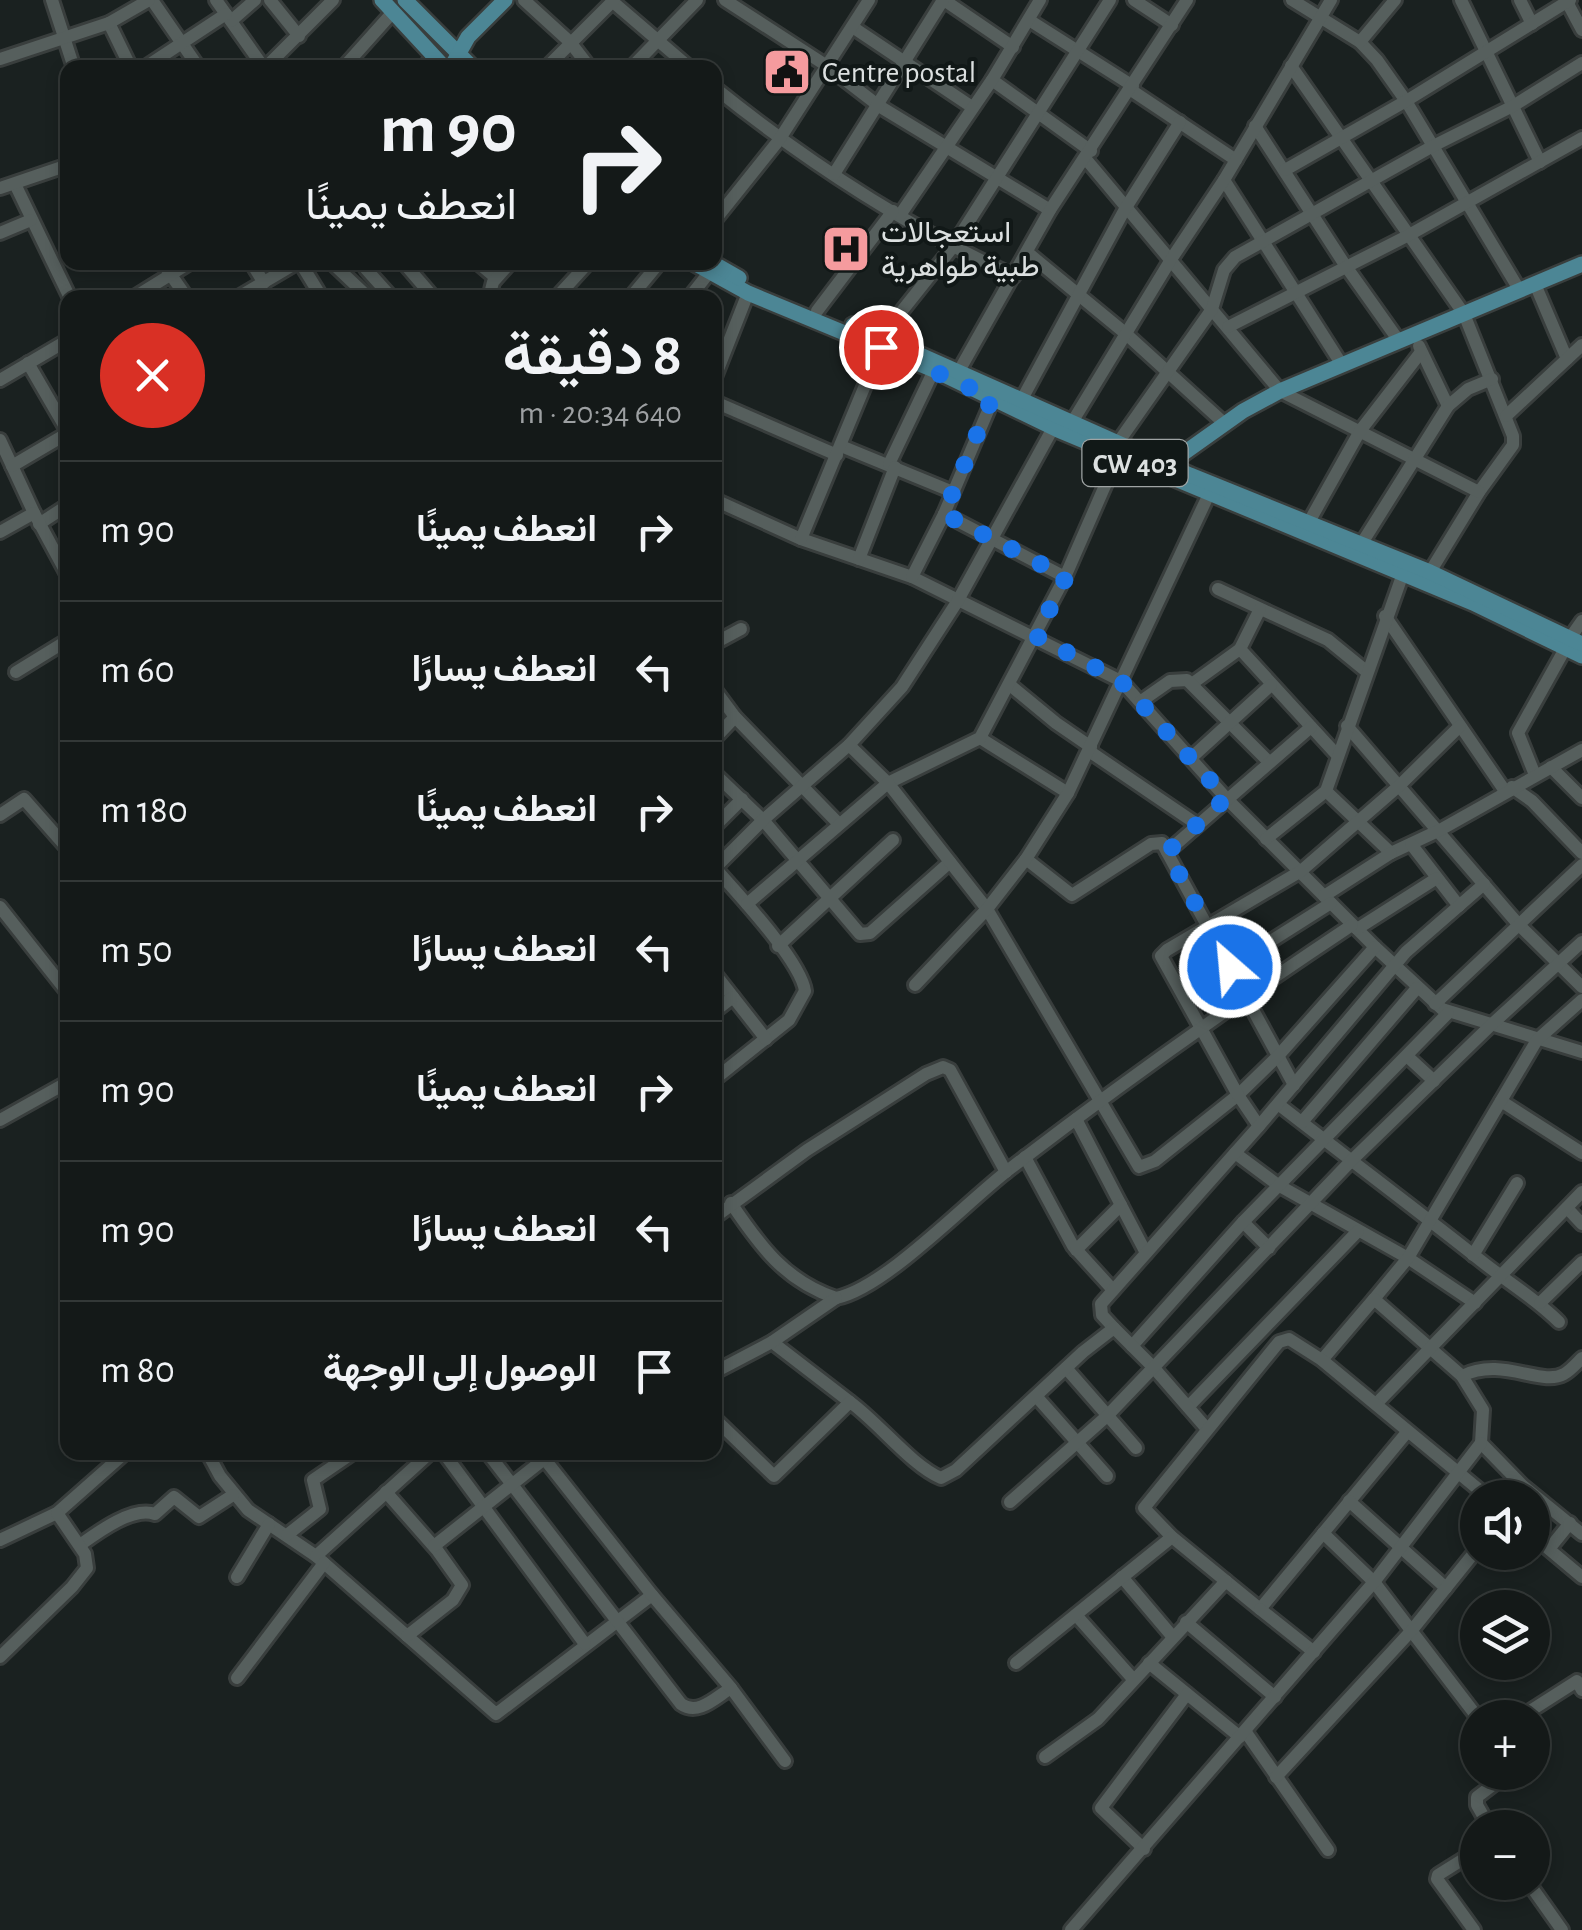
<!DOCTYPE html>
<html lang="ar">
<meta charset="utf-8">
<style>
body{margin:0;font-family:"Alegreya Sans",Vazirmatn,sans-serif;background:#1d2221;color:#f1f3f6;direction:rtl;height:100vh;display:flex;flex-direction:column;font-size:38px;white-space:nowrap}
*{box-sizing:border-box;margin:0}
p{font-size:32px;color:#9da0a2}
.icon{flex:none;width:55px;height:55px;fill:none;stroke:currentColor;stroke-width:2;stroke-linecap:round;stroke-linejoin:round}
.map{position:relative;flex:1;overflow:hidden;direction:ltr}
.drawer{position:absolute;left:60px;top:290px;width:662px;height:1170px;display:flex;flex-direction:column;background:#141918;border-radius:20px;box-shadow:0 5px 15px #0003,0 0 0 2px #333837;direction:rtl}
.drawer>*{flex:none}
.banner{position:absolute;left:60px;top:60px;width:662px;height:210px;border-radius:20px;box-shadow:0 5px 15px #0003,0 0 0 2px #333837;direction:rtl;background:#141918;color:#f1f3f6;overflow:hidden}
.tools{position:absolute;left:1460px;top:1480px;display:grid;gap:20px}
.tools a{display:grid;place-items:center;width:90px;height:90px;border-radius:50%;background:#141918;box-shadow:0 5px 15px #0003,0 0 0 2px #333837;font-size:50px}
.pin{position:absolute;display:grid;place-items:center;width:85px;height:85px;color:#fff;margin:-42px;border:5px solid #fff;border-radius:50%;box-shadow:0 2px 10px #0007}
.me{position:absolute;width:110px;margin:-55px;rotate:333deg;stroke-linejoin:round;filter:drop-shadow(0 0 8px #0008)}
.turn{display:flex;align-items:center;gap:35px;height:210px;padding:0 40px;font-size:45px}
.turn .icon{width:130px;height:130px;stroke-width:2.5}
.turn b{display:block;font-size:70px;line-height:85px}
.round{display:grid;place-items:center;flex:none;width:105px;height:105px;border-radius:52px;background:#1d2221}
.head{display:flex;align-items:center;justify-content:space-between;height:170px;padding:0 40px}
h1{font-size:60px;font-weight:600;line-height:75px}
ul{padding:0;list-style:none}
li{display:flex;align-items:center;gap:30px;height:140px;padding:0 40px;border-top:2px solid #333837}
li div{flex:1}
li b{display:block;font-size:38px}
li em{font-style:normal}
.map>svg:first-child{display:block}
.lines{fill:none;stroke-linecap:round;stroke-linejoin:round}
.minor-casing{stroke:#393e3d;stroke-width:18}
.major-casing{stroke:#393e3d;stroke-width:20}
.minor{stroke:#565f5d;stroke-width:12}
.major{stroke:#4c8695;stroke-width:15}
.route{stroke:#1a73e8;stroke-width:18;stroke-dasharray:0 32.4}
.labels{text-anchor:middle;stroke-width:8;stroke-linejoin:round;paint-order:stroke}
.shield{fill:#111817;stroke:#9fa4a4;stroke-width:2.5}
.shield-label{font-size:28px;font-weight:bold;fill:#dce0e0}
.poi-label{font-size:30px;fill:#dce0e0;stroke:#111817;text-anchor:start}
</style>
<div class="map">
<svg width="1582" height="1930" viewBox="0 0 1582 1930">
<rect width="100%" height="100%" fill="#1a2120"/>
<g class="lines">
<g class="minor-casing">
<g id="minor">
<path d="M52,0L74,68"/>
<path d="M152,0L199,68"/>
<path d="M216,0L264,68"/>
<path d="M270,0L299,36"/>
<path d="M524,0L570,42L590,68"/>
<path d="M725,0L827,66L879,106L1050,210"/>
<path d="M944,0L1013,47"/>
<path d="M1134,0L1172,25"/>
<path d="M1292,0L1360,42L1377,60L1406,101L1520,291"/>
<path d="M1461,0L1540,162"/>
<path d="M1520,0L1532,24"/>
<path d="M613,2L690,68"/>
<path d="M1567,2L1582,30"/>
<path d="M1029,20L1133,86"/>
<path d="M231,21L255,0"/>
<path d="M109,23L131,68"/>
<path d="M854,28L972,107"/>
<path d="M1360,42L1395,0"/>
<path d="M0,59L109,23L149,0"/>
<path d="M1291,66L1464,314L1513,436V445L1479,492L1430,572"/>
<path d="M144,68L226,14"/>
<path d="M265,68L333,0"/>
<path d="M343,68L393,12"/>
<path d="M422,68L434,58"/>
<path d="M546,68L614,0"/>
<path d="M631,68L697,0"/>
<path d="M992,80L1091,151"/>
<path d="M715,88C806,161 907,227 1014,276"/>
<path d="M1131,90L1236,160"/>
<path d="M1255,126L1345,265L1399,341"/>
<path d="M1085,158L1280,391L1479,492"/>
<path d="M1285,170L1406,101L1570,0"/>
<path d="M834,174L943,0"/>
<path d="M1224,180L1342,365"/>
<path d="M15,184L70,298"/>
<path d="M0,188L68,165"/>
<path d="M900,215L992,80L1040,0"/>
<path d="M715,220L779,140L869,0"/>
<path d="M0,233L31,220"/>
<path d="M1028,253L1125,333L1225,424"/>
<path d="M162,262L187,298"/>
<path d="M251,262L264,283"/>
<path d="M300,262L322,298"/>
<path d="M331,262L367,296"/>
<path d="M403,262L434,298"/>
<path d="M477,262L496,278"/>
<path d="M366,269L392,298"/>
<path d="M1535,284L1567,359"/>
<path d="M133,298L191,262"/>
<path d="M237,298L298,262"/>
<path d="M489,298L493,282L511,262"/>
<path d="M556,298L589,262"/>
<path d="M630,298L660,262"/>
<path d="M689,298L708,274"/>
<path d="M817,311L893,211"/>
<path d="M1228,327L1409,235L1582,138"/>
<path d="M882,336L952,248L1110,0"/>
<path d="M1419,346L1448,406"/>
<path d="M28,363L68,432"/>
<path d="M715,377L748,293"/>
<path d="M955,378L1050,210L1187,0"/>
<path d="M0,380L68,340"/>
<path d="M1021,401L1125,209L1180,122"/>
<path d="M715,402L837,455"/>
<path d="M1506,416L1582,345"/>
<path d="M1071,424L1170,261L1224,180L1331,0"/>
<path d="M0,440L34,513"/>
<path d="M1117,444L1212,309L1224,270L1235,257L1433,146L1513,106L1582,63"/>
<path d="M841,446L953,492"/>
<path d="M889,464L934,370"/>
<path d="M12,466L68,433"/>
<path d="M715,500L801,539L912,577L1121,681L1226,798L1375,947L1442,1009L1582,1052"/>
<path d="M944,514L1065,577"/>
<path d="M1309,522L1360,431L1421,352"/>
<path d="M39,524L68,505"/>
<path d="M0,532L34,513L68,576"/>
<path d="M801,539L881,347"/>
<path d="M1362,543L1448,406L1468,389L1492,379"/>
<path d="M859,559L895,467"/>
<path d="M912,577L944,514L993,399"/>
<path d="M1218,589L1328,640L1366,671"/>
<path d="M1385,616L1505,791"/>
<path d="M1570,638L1582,621"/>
<path d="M715,643L741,629"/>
<path d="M1240,649L1260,609"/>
<path d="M16,672L68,640"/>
<path d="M1193,683L1240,649L1337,755"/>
<path d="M1010,685L1056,723L1091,747"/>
<path d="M715,690L735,717L838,823"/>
<path d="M1140,702L1170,681L1187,680L1269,762"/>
<path d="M1347,726L1519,925L1582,987"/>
<path d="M715,738L735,717"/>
<path d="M980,738L1068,793"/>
<path d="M849,745L888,783L980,738L1065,577L1118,456"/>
<path d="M1089,751L1198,825"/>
<path d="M1191,758L1271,685"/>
<path d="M1551,767L1582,798"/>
<path d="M715,774L763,820L860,934L870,933L950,862"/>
<path d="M1535,775L1518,733L1566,647"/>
<path d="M1512,787L1532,801L1582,853"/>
<path d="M1326,791L1391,853L1440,830L1582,750"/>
<path d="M0,815L24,799L68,849"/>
<path d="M715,826L742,799"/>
<path d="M1266,839L1326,791L1406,565"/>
<path d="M1411,844L1459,906"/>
<path d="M1167,852L1311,727"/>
<path d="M1026,859L1072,895L1151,844L1162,843L1294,1085"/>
<path d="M715,868L763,820L849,745L902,687L957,602L1053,428"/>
<path d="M715,868C737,893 801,961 805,991L789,1020L715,1079"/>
<path d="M1324,896L1391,853"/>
<path d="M747,904L888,783L987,909L1139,1167L1155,1161L1238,1095L1278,1056L1375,947"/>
<path d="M0,907L68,993"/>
<path d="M1357,929L1437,878"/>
<path d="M778,946L893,840"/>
<path d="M1230,967L1331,903"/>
<path d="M715,974L766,1039"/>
<path d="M915,985L987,909L1026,859L1068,793L1209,494"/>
<path d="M1435,1004L1582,865"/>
<path d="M715,1011L733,997"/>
<path d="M1408,1057L1434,1081"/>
<path d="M1501,1101L1582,1153"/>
<path d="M1278,1104C1345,1156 1413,1207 1480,1260C1506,1281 1535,1298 1559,1322"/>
<path d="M1076,1119L1146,1253"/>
<path d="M0,1120L68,1082"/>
<path d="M1302,1122L1417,988"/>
<path d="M1259,1126L1238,1095L1161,956L1167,950L1301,871L1400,785L1460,726"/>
<path d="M1235,1153L1278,1185L1408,1258L1475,1303"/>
<path d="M1025,1157L1073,1246L1113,1290"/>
<path d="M731,1203C760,1246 785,1281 836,1298C886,1288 967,1201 1011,1168C1122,1083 1236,1002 1352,925"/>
<path d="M1567,1208L1582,1224"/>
<path d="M715,1217L807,1150L926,1074L943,1067L950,1070L1006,1172"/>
<path d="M1243,1222L1269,1248"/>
<path d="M1076,1250L1121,1205"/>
<path d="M1473,1255L1517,1183"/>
<path d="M1374,1299L1408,1258L1537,1040L1582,1000"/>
<path d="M1540,1303L1582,1262"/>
<path d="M1114,1328L1102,1315L1101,1304L1259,1126L1406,952L1484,884"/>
<path d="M772,1342L850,1402"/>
<path d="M1132,1346L1243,1222L1448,1013"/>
<path d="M1322,1360L1374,1299L1462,1376L1483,1410L1481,1443L1523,1486L1582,1534"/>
<path d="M1066,1368L1136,1448"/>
<path d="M715,1372L772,1342L836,1298"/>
<path d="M1462,1376C1502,1356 1541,1387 1564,1374C1570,1371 1577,1363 1582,1358"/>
<path d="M1036,1396L1107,1476"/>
<path d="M1376,1404L1582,1192"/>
<path d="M1188,1407L1358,1231"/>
<path d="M715,1419L774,1476L850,1402C879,1423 912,1466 941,1478L956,1470L1083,1352L1114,1328L1154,1368L1207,1429"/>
<path d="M1408,1431L1260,1609L1172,1537L1144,1508L1279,1342L1289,1339L1322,1360L1489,1498"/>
<path d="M207,1452L220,1476L248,1510L316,1556L496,1714L652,1595"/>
<path d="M443,1452L585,1644"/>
<path d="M487,1452L681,1704C698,1716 715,1698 731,1688"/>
<path d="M539,1452L652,1595L731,1688L785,1761"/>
<path d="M386,1492L437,1550L462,1585L453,1600L407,1636"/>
<path d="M1349,1501L1446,1588"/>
<path d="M1010,1502L1107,1416L1351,1161L1490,1026L1582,942"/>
<path d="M1323,1533L1374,1582L1478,1718"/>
<path d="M287,1535L320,1509L313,1480L354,1452"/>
<path d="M1532,1535L1582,1577"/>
<path d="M0,1540L57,1513L126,1452"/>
<path d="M80,1545C98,1532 133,1506 155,1514L174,1497L199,1517L233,1495"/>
<path d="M434,1546L553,1452"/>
<path d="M1549,1549L1570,1523"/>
<path d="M316,1556L431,1452"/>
<path d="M237,1577L269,1524"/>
<path d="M1122,1577L1172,1636"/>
<path d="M1260,1609L1314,1652"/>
<path d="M1076,1615L1133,1679"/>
<path d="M1186,1622L1275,1697"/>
<path d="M0,1657L72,1587L87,1568L85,1554L57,1513"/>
<path d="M1016,1663L1172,1537"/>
<path d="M1149,1663L1240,1737"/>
<path d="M237,1678L324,1563"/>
<path d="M1519,1718L1577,1681L1582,1690"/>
<path d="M1245,1731L1328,1850"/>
<path d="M1045,1757L1098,1719L1226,1581"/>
<path d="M1276,1777L1412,1630L1478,1548"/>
<path d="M1490,1828L1477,1805V1797L1510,1772"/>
<path d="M1144,1849L1101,1808L1187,1694"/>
<path d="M1528,1882L1562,1930"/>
<path d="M1071,1930L1374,1582L1481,1443"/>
<path d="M1474,1930L1437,1879L1438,1875L1478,1850"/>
</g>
</g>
<g class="major-casing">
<g id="major">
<path d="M382,0L445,68"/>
<path d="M405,0L473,68"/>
<path d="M454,62L468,37L505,0"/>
<path d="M692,262L748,293L934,370L1058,430L1473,603L1582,656"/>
<path d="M711,262L739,278"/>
<path d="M853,325L1190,475L1430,572L1582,644"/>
<path d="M1160,470L1243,411L1280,391L1582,264"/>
</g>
</g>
<use href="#minor" class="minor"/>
<use href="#major" class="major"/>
</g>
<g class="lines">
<path class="route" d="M881,347L992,398L944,514L1066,577L1036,636L1121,681L1226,798L1167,852L1230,967"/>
</g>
<defs>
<g id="civic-square" transform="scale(2.5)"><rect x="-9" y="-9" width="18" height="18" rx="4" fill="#f59b9e" stroke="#111817"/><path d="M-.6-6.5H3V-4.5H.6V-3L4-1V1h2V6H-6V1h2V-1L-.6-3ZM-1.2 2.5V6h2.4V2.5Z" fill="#111"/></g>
<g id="hospital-square" transform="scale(2.5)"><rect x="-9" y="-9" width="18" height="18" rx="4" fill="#f59b9e" stroke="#111817"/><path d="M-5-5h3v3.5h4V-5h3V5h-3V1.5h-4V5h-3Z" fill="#111"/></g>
</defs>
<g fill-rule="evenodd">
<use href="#civic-square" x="787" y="72"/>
<use href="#hospital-square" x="846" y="249"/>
</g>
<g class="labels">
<rect class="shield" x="1082.5" y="440" width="105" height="46" rx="8"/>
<g class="shield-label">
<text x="1135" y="473">CW 403</text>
</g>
<g class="poi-label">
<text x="822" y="82">Centre postal</text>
<text x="881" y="242">استعجالات<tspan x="881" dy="34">طبية طواهرية</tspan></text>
</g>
</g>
</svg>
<div class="tools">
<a><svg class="icon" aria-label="sound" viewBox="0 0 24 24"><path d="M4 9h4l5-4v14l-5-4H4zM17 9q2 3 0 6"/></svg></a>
<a><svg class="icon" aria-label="layers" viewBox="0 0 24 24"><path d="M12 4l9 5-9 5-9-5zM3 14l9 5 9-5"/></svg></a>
<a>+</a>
<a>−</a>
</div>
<div class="pin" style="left:881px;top:347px;background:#d93025"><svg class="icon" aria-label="arrive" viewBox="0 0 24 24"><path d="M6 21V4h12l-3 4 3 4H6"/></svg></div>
<svg class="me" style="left:1230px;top:967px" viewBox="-20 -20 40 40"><circle r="17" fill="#1a73e8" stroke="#fff" stroke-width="3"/><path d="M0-11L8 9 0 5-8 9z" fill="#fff"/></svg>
<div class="banner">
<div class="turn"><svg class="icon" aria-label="right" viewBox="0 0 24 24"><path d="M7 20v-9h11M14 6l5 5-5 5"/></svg><div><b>90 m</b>انعطف يمينًا</div></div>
</div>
<section class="drawer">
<div class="head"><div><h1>8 دقيقة</h1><p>640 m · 20:34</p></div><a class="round" style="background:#d93025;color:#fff"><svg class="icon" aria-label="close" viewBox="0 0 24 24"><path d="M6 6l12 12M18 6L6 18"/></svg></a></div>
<ul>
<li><svg class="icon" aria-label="right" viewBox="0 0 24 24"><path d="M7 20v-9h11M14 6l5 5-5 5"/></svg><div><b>انعطف يمينًا</b></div><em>90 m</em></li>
<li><svg class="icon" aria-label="left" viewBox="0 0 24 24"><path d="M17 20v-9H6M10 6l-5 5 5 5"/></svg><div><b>انعطف يسارًا</b></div><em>60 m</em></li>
<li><svg class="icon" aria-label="right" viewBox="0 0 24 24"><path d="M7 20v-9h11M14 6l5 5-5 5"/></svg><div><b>انعطف يمينًا</b></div><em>180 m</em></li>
<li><svg class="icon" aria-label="left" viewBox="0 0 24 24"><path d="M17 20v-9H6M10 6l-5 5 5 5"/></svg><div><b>انعطف يسارًا</b></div><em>50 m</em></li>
<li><svg class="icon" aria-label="right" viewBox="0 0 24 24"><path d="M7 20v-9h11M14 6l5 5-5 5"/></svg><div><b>انعطف يمينًا</b></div><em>90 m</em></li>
<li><svg class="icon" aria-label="left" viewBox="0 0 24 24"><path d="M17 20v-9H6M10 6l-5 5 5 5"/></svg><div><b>انعطف يسارًا</b></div><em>90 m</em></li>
<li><svg class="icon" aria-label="arrive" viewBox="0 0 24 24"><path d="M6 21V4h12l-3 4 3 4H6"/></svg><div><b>الوصول إلى الوجهة</b></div><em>80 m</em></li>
</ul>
</section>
</div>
